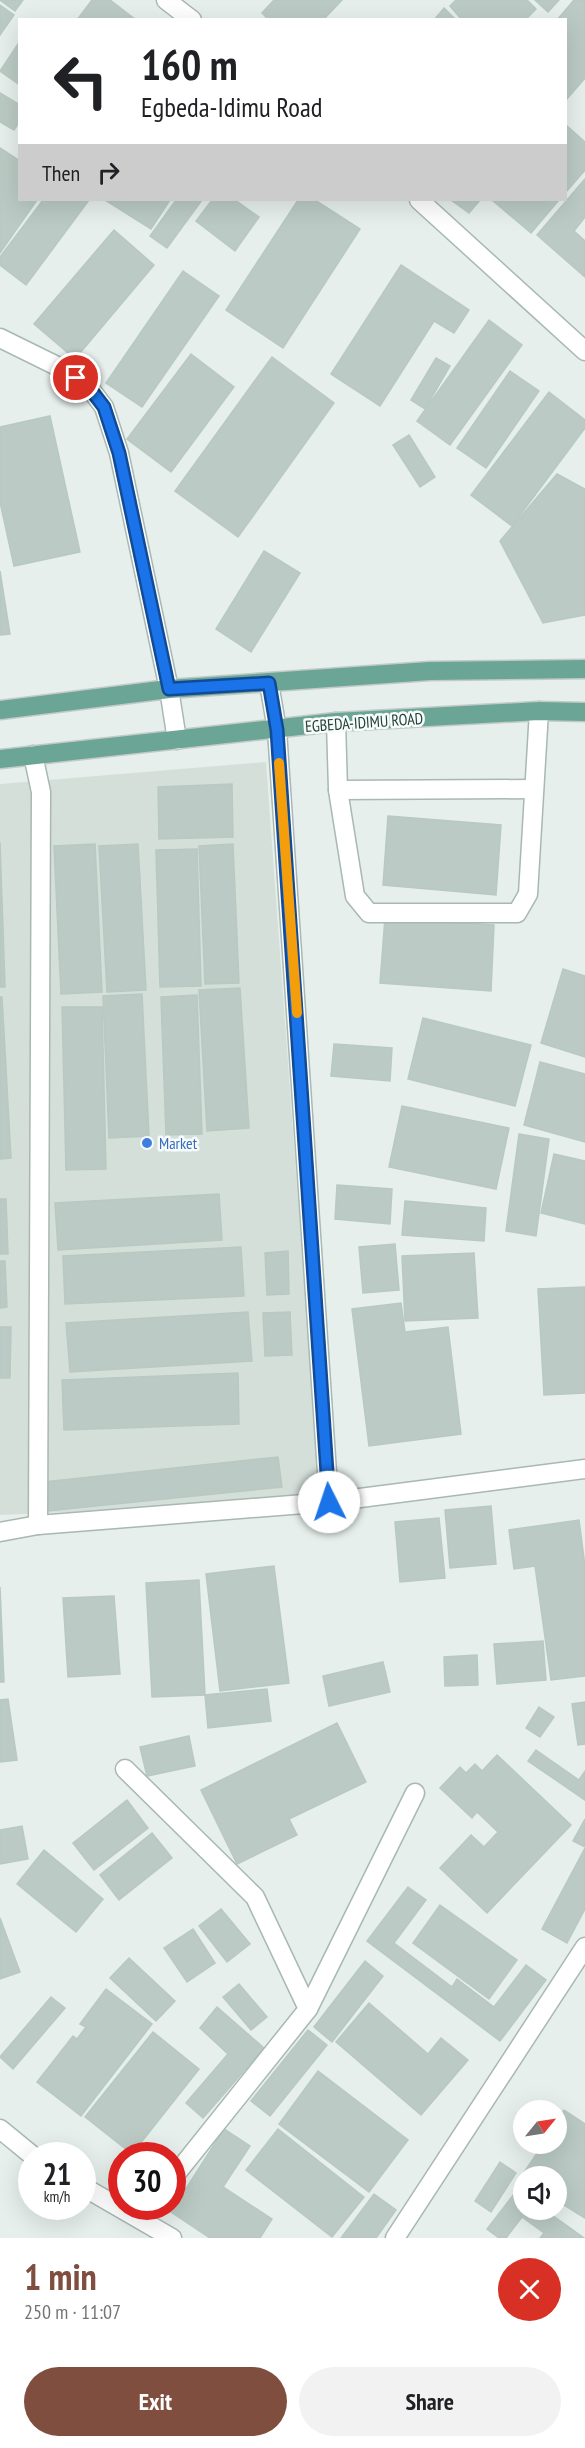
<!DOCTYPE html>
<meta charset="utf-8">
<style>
body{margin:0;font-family:"PT Sans Narrow",sans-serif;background:#f2f2f2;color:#202124;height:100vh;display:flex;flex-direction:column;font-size:22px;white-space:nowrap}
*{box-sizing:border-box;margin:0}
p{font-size:20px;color:#757577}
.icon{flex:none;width:33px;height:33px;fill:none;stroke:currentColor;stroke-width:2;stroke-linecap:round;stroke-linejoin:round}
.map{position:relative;height:2238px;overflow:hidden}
.drawer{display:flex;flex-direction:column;background:#fff;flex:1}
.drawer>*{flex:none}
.banner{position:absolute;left:18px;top:18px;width:549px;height:183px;border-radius:0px;box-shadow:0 6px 24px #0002;background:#fff;color:#202124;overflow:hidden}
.needle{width:39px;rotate:60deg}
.fabs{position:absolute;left:513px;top:2100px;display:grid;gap:12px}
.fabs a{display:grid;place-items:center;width:54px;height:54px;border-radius:50%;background:#fff;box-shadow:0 6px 24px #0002;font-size:30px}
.speed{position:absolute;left:18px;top:2142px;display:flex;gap:12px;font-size:30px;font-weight:700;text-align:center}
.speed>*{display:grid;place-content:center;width:78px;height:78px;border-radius:50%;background:#fff;box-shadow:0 6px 24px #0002;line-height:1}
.speed small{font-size:15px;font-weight:400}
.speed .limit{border:9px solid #d22;background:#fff;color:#111}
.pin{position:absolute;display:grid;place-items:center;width:51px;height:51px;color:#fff;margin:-26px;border:3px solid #fff;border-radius:50%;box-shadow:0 2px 6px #0007}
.me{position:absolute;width:66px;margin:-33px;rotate:356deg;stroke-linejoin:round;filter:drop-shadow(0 0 4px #0008)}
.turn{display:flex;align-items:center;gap:21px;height:126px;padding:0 24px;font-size:27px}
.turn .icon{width:78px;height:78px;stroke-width:2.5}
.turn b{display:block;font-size:42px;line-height:51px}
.then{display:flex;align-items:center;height:57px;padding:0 24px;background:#0003;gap:12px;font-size:22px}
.round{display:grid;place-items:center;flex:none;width:63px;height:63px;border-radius:32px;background:#f2f2f2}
.overview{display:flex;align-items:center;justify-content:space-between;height:102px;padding:0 24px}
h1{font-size:36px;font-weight:600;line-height:45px;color:#7f4e3f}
.action{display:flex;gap:12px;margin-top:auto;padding:12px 24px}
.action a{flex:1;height:69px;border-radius:36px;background:#7f4e3f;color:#fff;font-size:24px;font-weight:600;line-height:69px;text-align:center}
.action a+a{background:#f2f2f2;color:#202124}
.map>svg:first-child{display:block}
.built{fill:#d4dfda}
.building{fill:#bbcac4;stroke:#b8c9c2;stroke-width:1.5}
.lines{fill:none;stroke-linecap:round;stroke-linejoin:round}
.service-casing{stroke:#a8b8b2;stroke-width:21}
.minor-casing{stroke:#a8b8b2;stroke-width:21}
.primary-casing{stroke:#c2cac8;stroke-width:21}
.service{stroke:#fff;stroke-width:18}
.minor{stroke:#fff;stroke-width:18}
.primary{stroke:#6aa596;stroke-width:18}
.route-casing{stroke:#114b97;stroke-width:15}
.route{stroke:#1a73e8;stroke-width:10}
.slow{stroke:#f59e0b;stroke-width:10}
.shop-dot{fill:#3f7fe0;stroke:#f7fbf9;stroke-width:2}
.labels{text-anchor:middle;stroke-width:5;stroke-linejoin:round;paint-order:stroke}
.street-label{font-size:16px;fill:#24423a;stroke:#f7fbf9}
.shop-label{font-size:16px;fill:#366cbe;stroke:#f7fbf9;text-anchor:start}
</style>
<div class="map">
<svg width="585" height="2238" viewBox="0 0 585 2238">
<rect width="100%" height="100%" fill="#e6efeb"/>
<path class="built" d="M266,762L320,1501L0,1515V784Z"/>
<g class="building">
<path d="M0,0H23L15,11Z"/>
<path d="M92,0H110L136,20H77Z"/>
<path d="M274,0H342L323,20H269L262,13Z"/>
<path d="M456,0H527L536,9L525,20H462L450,6Z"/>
<path d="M535,0H559L548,12Z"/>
<path d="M574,0H585V78L566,100V20H557Z"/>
<path d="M0,5L14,15L0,35Z"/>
<path d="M444,8L456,20H434Z"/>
<path d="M20,41V85L0,71Z"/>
<path d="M0,93L20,105V121L14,130L0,122Z"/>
<path d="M566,125L585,142V170L566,192Z"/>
<path d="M0,148L20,161V200H37L0,253Z"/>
<path d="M585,179V217L574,231L585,241V277L537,235Z"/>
<path d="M43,200H89L26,285L0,265V257Z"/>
<path d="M105,200H170L151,229Z"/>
<path d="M176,200H202L167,248L150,236Z"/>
<path d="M212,200H235L259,217L235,251L196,221Z"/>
<path d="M298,200H315L360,229L283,348L226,310Z"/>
<path d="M451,200H480L469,213Z"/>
<path d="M492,200H559L531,233Z"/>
<path d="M114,230L154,265L75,359L34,324Z"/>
<path d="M401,265L469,310L454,333L434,321L380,406L331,374Z"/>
<path d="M183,271L219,296L142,407L106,383Z"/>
<path d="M489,320L522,345L450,445L417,421Z"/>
<path d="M191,354L234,387L171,472L127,439Z"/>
<path d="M272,357L334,403L238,537L175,491Z"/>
<path d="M436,358L450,366L425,409L411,400Z"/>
<path d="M510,371L539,391L486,468L457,448Z"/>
<path d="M549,392L585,420V428L512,526L471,495Z"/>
<path d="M50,416L80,552L14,566L0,502V427Z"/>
<path d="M409,435L435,477L420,487L393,445Z"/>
<path d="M557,474L585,489V615L543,623L500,541Z"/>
<path d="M264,551L300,573L251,652L216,629Z"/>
<path d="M0,571L10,634L0,635Z"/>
<path d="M232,784L233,837L159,839L158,787Z"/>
<path d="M388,816L501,825L496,895L383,885Z"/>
<path d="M0,842L5,987H0Z"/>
<path d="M95,844L102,992L61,994L54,846Z"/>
<path d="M138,844L146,990L107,992L99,846Z"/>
<path d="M233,844L239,983L205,984L199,846Z"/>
<path d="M197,849L201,986L160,987L156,850Z"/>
<path d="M385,918L494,925L491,991L380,983Z"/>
<path d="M563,969L585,976V1057L541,1043Z"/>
<path d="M240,988L249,1128L207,1131L199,990Z"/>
<path d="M142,994L149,1136L109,1138L103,996Z"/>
<path d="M197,995L202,1134L166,1135L161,997Z"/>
<path d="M0,997H2L11,1158L0,1159Z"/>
<path d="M62,1007H102L106,1169L66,1170Z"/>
<path d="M423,1018L531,1045L515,1106L408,1079Z"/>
<path d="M334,1044L392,1048L390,1081L331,1076Z"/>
<path d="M540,1062L585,1074V1142L524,1125Z"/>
<path d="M402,1106L509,1128L496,1189L389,1167Z"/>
<path d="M519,1134L549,1139L536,1236L506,1231Z"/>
<path d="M554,1154L585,1161V1224L541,1213Z"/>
<path d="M337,1185L392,1189L390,1224L335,1219Z"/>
<path d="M219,1194L222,1240L58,1250L55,1203Z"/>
<path d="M0,1199H6L8,1254H0Z"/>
<path d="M405,1201L486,1208L484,1241L402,1235Z"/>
<path d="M395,1244L399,1290L363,1293L359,1247Z"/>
<path d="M241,1247L244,1296L65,1304L63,1256Z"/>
<path d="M288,1251L289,1294L267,1295L265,1253Z"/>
<path d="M474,1253L478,1318L405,1321L402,1256Z"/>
<path d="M0,1261H5L7,1307L0,1308Z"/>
<path d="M585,1287V1393L544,1395L538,1289Z"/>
<path d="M401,1303L405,1332L448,1327L461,1434L369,1446L352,1309Z"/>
<path d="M248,1312L252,1361L70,1372L66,1323Z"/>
<path d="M290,1312L292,1355L265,1356L263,1313Z"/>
<path d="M0,1327H11L10,1378H0Z"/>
<path d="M238,1373L239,1424L64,1430L62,1380Z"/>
<path d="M278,1457L282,1487L47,1511L44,1482Z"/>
<path d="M491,1506L496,1564L450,1568L445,1510Z"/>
<path d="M439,1518L445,1578L400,1582L395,1522Z"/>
<path d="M579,1520L585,1566V1676L551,1680L535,1566L514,1569L509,1530Z"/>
<path d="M274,1566L289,1683L220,1691L206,1574Z"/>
<path d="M199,1580L205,1695L152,1697L146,1583Z"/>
<path d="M0,1587L4,1682H0Z"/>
<path d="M114,1596L120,1674L68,1677L63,1598Z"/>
<path d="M543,1641L546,1680L497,1684L494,1644Z"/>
<path d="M477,1655L478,1685L445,1686L444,1657Z"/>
<path d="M383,1662L390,1692L329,1706L323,1676Z"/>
<path d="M267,1689L271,1721L208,1728L205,1695Z"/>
<path d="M8,1699L17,1760L0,1762V1700Z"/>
<path d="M585,1702V1744L578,1745L572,1704Z"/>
<path d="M539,1707L554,1717L540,1737L526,1728Z"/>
<path d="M337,1723L366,1782L289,1819L297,1835L237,1864L201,1790Z"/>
<path d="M189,1736L195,1766L147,1776L140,1747Z"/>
<path d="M536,1750L579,1780L585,1771V1800L528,1761Z"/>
<path d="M497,1755L571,1825L487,1913L440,1868L471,1835L484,1847L498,1832L477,1812L472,1818L440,1788L460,1767L466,1773L475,1764L482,1771Z"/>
<path d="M127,1800L148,1828L94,1870L73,1843Z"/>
<path d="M585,1819V1847L573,1841Z"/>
<path d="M22,1826L28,1859L0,1864V1830Z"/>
<path d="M152,1833L172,1858L119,1900L100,1875Z"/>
<path d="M585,1848V1909L567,1943L542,1929Z"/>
<path d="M44,1850L103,1899L76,1932L17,1884Z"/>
<path d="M408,1887L426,1900L394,1943L452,1987L457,1979L494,2007L526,1965L546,1980L500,2041L367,1941Z"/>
<path d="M440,1905L517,1960L489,1999L413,1943Z"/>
<path d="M221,1909L250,1944L227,1962L199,1926Z"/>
<path d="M0,1918L20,1972L0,1979Z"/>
<path d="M193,1929L215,1963L187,1982L164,1948Z"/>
<path d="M129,1958L175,2001L156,2021L110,1978Z"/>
<path d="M365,1961L383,1976L332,2042L314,2027Z"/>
<path d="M239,1984L267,2017L251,2030L223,1997Z"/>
<path d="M106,1989L152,2024L81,2116L37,2082L73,2036L77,2039L86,2027L80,2024Z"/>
<path d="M51,1997L65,2008L13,2069L0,2057Z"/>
<path d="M369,2003L428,2054L441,2038L468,2060L421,2115L336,2042Z"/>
<path d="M217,2007L264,2048L203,2118L186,2103L228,2054L200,2028Z"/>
<path d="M308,2030L327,2045L270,2116L251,2101Z"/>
<path d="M153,2032L199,2069L132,2154L85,2117Z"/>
<path d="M318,2071L408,2140L369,2192L279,2124Z"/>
<path d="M564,2110L585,2124V2218L556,2200V2176H524V2178L521,2177L543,2144H556V2122Z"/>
<path d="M224,2129L250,2146L223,2187L272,2219L260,2238H210L171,2212Z"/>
<path d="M278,2129L364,2197L332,2237L246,2170Z"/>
<path d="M500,2162L516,2173L491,2212L475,2201Z"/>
<path d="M518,2189L524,2193V2210H545L584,2238H540L544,2233L522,2217L506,2238H499L487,2229Z"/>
<path d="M374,2194L396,2210L376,2238H341Z"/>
</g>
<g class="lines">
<g class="service-casing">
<g id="service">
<path d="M336,722L338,790L355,896L369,913H517L528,894L539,711"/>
<path d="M33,755L41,792L38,1525"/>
<path d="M338,790L534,789"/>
</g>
</g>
<g class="minor-casing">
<g id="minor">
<path d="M166,0L192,20"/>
<path d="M419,200L585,351"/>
<path d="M0,338L65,370L88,386L104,407L119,453L169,689L177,740"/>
<path d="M269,683L277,730L329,1502"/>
<path d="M0,1532L38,1525L329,1502L585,1469"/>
<path d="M125,1769L255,1897L308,2009L172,2179"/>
<path d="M308,2009L415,1793"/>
<path d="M0,2129L33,2156"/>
<path d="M82,2186L172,2238"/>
<path d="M395,2238L585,1947"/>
</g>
</g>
<g class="primary-casing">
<g id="primary">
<path d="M0,710L169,689L430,671L585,669"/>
<path d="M0,759L336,722L539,711L585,712"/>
</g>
</g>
<use href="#service" class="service"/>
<use href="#minor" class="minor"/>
<use href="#primary" class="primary"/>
</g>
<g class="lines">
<g class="route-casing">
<path id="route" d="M76,378L88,386L104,407L119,453L169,689L269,683L277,730L329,1502"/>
</g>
<use href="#route" class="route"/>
<path class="slow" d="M279,763L297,1013"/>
</g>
<circle class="shop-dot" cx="147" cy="1143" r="6"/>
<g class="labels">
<g class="street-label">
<text transform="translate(364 722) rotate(-4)" y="6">EGBEDA-IDIMU ROAD</text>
</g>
<g class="shop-label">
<text x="159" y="1149">Market</text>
</g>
</g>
</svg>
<div class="fabs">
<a><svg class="needle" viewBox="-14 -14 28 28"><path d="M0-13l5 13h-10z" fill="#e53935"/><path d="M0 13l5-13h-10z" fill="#757577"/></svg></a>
<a><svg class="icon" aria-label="sound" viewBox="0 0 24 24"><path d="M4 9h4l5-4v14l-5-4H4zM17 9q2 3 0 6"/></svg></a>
</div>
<div class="speed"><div>21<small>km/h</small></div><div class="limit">30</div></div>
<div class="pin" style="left:76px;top:378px;background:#d93025"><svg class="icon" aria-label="arrive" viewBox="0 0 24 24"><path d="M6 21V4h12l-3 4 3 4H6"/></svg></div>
<svg class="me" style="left:329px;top:1502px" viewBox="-20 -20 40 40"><circle r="19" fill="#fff"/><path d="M0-13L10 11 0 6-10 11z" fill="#1a73e8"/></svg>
<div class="banner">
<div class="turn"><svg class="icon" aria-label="left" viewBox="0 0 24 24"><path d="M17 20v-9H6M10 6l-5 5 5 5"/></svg><div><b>160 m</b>Egbeda-Idimu Road</div></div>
<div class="then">Then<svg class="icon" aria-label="right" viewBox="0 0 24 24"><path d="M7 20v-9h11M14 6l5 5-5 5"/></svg></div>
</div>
</div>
<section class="drawer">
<div class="overview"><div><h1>1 min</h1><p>250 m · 11:07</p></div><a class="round" style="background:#d93025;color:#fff"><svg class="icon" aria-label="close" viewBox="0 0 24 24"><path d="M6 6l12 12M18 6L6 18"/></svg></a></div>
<div class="action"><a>Exit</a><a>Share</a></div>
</section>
